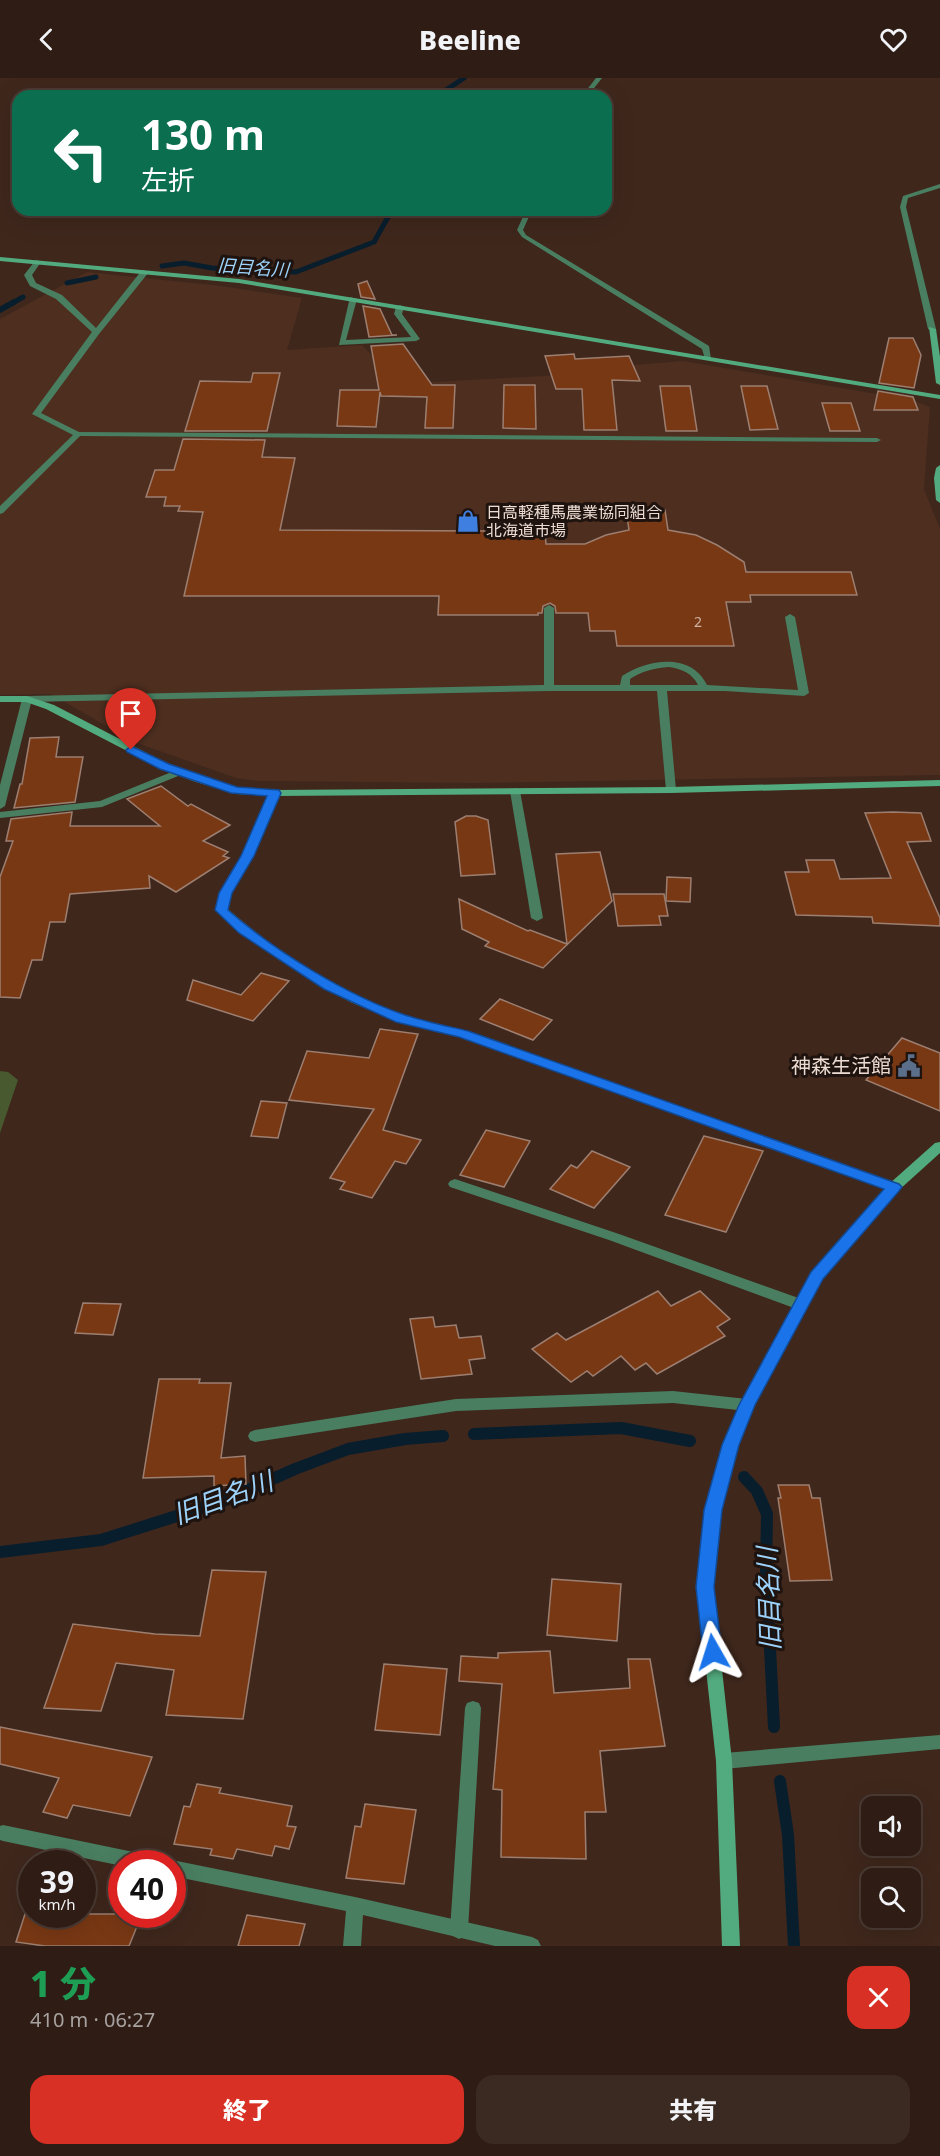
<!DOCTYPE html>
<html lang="ja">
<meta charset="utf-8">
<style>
body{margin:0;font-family:"Noto Sans","Noto Sans JP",sans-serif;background:#3b2a22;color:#f1f3f6;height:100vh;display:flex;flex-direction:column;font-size:22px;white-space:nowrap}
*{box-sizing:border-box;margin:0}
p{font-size:20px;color:#a7a2a0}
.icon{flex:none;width:33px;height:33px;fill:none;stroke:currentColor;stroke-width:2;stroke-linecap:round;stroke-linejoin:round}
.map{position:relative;height:1868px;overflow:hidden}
.panel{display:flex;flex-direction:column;background:#2f1d15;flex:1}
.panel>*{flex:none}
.hud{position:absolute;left:12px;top:12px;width:600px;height:126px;border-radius:18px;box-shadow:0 6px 24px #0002,0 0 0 2px #4a3b34;background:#0b6e4f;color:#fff;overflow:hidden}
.buttons{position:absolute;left:861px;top:1718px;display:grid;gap:12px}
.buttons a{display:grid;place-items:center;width:60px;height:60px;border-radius:12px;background:#2f1d15;box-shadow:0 6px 24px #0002,0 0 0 2px #4a3b34;font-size:30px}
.speed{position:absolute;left:18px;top:1772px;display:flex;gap:12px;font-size:30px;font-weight:700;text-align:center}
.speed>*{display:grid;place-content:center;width:78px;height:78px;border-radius:50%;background:#2f1d15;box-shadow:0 6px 24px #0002,0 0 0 2px #4a3b34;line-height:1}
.speed small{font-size:15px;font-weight:400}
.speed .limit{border:9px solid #d22;background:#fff;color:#111}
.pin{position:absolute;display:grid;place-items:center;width:51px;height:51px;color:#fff;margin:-62px -26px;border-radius:50% 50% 50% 0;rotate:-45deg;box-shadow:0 0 6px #0007}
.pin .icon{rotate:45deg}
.me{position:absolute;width:66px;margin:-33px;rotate:354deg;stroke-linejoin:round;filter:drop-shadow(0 0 4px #0008)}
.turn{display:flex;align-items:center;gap:21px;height:126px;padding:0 30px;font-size:27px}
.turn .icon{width:78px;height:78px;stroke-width:2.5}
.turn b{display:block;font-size:42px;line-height:51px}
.round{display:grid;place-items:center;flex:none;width:63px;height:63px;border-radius:18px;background:#3b2a22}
.headline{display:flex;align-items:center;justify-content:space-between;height:102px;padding:0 30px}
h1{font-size:36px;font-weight:800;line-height:45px;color:#1e9e55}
.button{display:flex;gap:12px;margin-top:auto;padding:12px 30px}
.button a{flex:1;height:69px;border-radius:18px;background:#d93025;color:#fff;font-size:24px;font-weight:800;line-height:69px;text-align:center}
.button a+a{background:#3b2a22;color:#f1f3f6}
header{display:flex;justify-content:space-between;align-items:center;height:78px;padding:0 30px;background:#2f1d15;font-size:27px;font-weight:800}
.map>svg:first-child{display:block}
.built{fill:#4d2e1f}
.green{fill:#48582f}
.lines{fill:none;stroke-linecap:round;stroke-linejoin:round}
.stream-far2{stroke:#081e2d;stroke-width:5}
.stream-far1{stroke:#081e2d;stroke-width:6}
.stream{stroke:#081e2d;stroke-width:12}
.building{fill:#793814;stroke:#9c7f71;stroke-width:1.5}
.lane{fill:#497e61;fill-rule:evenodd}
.street{fill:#497e61;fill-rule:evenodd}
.secondary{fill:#52ab7e;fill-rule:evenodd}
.route{fill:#1a73e8;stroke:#114b97;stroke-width:1.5}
.labels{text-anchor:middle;stroke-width:6;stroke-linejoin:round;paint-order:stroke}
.far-number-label{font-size:14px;fill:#ceb2a3}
.far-poi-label{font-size:16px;fill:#ebdbd3;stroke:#1e130e;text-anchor:start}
.far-water-label{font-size:18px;font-style:italic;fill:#9dd3fb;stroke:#1e130e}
.poi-label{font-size:20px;fill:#ebdbd3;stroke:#1e130e;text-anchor:end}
.near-water-label{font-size:26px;font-style:italic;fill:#9dd3fb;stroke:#1e130e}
</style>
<header><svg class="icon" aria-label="back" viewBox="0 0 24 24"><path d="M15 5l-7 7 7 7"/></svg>Beeline<svg class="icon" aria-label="heart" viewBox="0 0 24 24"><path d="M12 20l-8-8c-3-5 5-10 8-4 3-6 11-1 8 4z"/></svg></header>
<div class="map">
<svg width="940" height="1868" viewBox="0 0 940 1868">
<rect width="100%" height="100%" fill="#3f271c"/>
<path class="built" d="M87,194L221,208L302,220L287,272L362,267L399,306L560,297V293L683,283L912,322L930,329L924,411L940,451V697L475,705L258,703L236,700L134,664L51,616L0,617V241Z"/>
<path class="green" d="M0,993L8,994L18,1002L0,1055Z"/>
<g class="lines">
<g class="stream-far2">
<path d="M437,18L464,0"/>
<path d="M162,188L184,185L212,190L296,194L374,164L392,132"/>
<path d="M67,205L96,199"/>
<path d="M11,226L23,219"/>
</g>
<path class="stream-far1" d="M0,232L14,224"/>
<g class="stream">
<path d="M474,1356L621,1350L690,1363"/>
<path d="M744,1399L757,1413L767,1436L766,1492L774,1649"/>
<path d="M0,1474L101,1462L221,1424L295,1391L348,1371L405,1361L443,1358"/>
<path d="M780,1703L788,1757L794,1868"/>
</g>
</g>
<g class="building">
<path d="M367,203L375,221L361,219L358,206Z"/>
<path d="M363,228L380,231L392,257H397L369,259Z"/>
<path d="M889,260H913L921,277L914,310L879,305Z"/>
<path d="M403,266L432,307H455L453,350H425L427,319L381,318L380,314L376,349L337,348L340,312H379L371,268Z"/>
<path d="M574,276L575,281L629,278L640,303L612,302L617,352H584L582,311H556L545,278Z"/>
<path d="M253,295H280L267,353H185L200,303L251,304Z"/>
<path d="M504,307H535L536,351L503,350Z"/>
<path d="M660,308H690L697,353H666Z"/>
<path d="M741,308H767L778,351L750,352Z"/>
<path d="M878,313L913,319L918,332H874Z"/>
<path d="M822,325H851L860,353H830Z"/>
<path d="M183,361L265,362L262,379L295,380L280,452L487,453L488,448H511V454H545L546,466H585L606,457L629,452L626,432H665L668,452L696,457L717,467L744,484L746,494H851L857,517H750L751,524H726L734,568H617L615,553H590L588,535H556L555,528L550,525L543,528L542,535H538V537H438L439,518H184L203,434L178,433L180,428H164L166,419H146L155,392H174Z"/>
<path d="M59,659L56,679H83L75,724L14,730L20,706H22L30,660Z"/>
<path d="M161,708L188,728L191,726L230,747L203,763L228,774L223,778L229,780L176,814L149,798L150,810L70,816L65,844H50L42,882H32L20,920L0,919V799L13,763H6L11,741L72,734L70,748H160L127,721Z"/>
<path d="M893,734L921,735L931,763L907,764L940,840V848L873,845L872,839L796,837L785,794H809L806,782H834L840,801L891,800L865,735Z"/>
<path d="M466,738H476L488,742L495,796L461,798L455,744Z"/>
<path d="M600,774L612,823L543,890L485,868L489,864L462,851L459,821L528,853L530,852L567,866L556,776Z"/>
<path d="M667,799L691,800L690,824L666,823Z"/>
<path d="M613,816H664L668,838H659L661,847L618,848Z"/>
<path d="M261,895L289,903L253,943L187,922L193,902L241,917Z"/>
<path d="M500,921L552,942L533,962L480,941Z"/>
<path d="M380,951L418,956L383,1052L421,1062L406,1086L395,1083L372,1120L340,1111L345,1104L330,1100L374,1031L289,1022L307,973L369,980Z"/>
<path d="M902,960L940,975V1033L866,1002Z"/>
<path d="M261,1023L287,1025L278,1060L251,1058Z"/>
<path d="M486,1052L530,1063L504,1109L460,1097Z"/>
<path d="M704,1058L763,1073L726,1154L665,1137Z"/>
<path d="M592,1073L630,1089L594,1130L550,1111L571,1087L577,1090Z"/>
<path d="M658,1213L671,1228L700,1213L730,1241L717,1249L725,1258L657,1296L646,1285L635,1292L621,1278L593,1298L587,1293L571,1304L532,1271L557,1255L566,1262Z"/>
<path d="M83,1225L121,1226L113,1257L75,1255Z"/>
<path d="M433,1239L435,1249L456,1247L459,1260L481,1258L485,1280L469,1282L472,1296L421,1301L410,1241Z"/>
<path d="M159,1301H200L199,1305H231L221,1380L245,1378L246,1406L214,1408V1398L143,1400Z"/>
<path d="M778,1407H809L812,1420H820L832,1502L790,1503L778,1420H781Z"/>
<path d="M212,1492L266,1494L243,1641L166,1637L174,1592L116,1585L101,1633L44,1630L73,1546L155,1556L200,1558Z"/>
<path d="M552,1501L621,1506L617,1563L547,1557Z"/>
<path d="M550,1573L554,1615L630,1610L628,1581H650L665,1668L600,1673L606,1734H585L586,1781L501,1779L502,1712L493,1711L502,1606L459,1603L461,1578L498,1580V1575Z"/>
<path d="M384,1586L447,1591L440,1657L375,1652Z"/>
<path d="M0,1649L152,1679L130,1738L73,1727L67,1740L43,1734L59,1700L0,1686Z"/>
<path d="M197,1706L221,1710L219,1715L292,1728L287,1748L296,1749L289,1771L275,1768L272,1778L237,1771L233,1781L210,1777L212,1771L174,1766L184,1728L190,1729Z"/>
<path d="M365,1726L416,1732L404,1806L346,1800L355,1748L361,1749Z"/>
<path d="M25,1836H142L129,1868H45L16,1864Z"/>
<path d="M247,1837L305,1846L299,1868H238Z"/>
</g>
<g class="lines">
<g class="lane">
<path d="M596,0H602L588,18H582Z"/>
<path d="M526,132H532L523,152L526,157L709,268L711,281H705L702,271L522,159L517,152Z"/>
<path d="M37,182L41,184L32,197L36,205L62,217L96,250L142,192L149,194L99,256L41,335L79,354L877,360L881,362L877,364L80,358L3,435L0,436V428L73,357L32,336L92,254L56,221L30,208L24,197L35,183Z"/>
<path d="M549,527L554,530V607H620L622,598C648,581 691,574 707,607L798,612L785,539L790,536L795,539L809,615L804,618L725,613H667L676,712L671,715L666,712L657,613H549L27,624L22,621L27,618L544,607V530ZM669,589C682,591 692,595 698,607H630V601C642,593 654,590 669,589Z"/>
<path d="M179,691L183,692L184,694L183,696L102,729L0,740V734L100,723Z"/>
<path d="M515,710L520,713L543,840L537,843L531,840L510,713Z"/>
<path d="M455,1101L619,1156L804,1222L806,1226L804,1230H794L609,1162L450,1109L448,1106L450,1103Z"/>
<path d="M473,1623L479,1625L481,1630L468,1852L465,1858L459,1861L453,1858L450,1852L465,1630L467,1625Z"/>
</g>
<g class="street">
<path d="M940,106V110L908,120L906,129L936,251L932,253L928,251L900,129L903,118Z"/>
<path d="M350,219L357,221L346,262L411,259L394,236L396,229L400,227L404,229L402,236L420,261L416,263L339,267Z"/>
<path d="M27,618L32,621L5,728L0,731V707L22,621Z"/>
<path d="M275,712L280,715L252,778L231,815L228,831C280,876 339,915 405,938C425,945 446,948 467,953L899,1106L901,1109L899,1112H889L460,959L404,946L350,924L279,882L237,851L216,832L219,815L242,778L270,715Z"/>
<path d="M673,1313L747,1321L752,1323L754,1327L752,1331L747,1333L673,1325L456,1333L255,1364L250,1362L248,1358L250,1354L255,1352L456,1321Z"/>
<path d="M940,1657V1671L724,1691L718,1688L716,1683L718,1678L724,1675Z"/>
<path d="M3,1747L148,1777L154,1779L157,1785H122V1788L3,1763L0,1762V1748Z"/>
<path d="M172,1782L355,1819L532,1859L538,1862L541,1868H495L363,1837L361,1868H343L346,1833L172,1798V1785H165Z"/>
</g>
<g class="secondary">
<path d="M0,179L239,201L940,317V321L239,205L0,183Z"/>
<path d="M929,249L936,251L940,279V307L936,305Z"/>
<path d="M940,387V425L936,422L934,400L936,390Z"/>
<path d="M0,618H27L54,627L168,686L201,699L237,710L275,712L671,709L940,702V708L671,715L275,718L236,716L193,703L160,690L46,631L26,624H0Z"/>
<path d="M940,1064V1075L899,1112L822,1201L754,1327L737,1367L721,1432L713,1509L732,1683L740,1868H722L716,1683L697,1509L705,1432L723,1367L740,1327L812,1194L889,1106L935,1065Z"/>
</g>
</g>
<path class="route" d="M131,668L169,686L237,709L279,712L281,715L254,778L232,815L228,832C275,873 346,917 405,937C426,944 447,948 468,953L899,1106L902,1109L899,1113L823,1201L755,1327L739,1367L722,1432L714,1509L722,1574L719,1580L713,1582L706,1580L703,1574L696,1509L704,1432L722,1367L739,1327L811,1194L884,1111L459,959L396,944L324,911L239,855L215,832L219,815L241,778L267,718L231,715L160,691L127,674L126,672Z"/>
<defs>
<g id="shop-bare" transform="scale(1.8)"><path d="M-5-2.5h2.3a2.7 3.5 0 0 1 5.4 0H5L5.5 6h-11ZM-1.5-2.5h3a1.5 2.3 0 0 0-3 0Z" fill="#3f7fe0" stroke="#1e130e" stroke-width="2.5" paint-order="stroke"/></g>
<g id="civic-bare" transform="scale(1.8)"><path d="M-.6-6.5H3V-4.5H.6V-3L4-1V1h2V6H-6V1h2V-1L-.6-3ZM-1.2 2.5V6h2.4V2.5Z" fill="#5c6f8a" stroke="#1e130e" stroke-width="2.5" paint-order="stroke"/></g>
</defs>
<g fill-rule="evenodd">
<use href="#shop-bare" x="468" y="443"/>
<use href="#civic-bare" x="909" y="988"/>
</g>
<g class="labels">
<g class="far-number-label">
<text x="698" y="549">2</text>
</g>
<g class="far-poi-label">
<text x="486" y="440">日高軽種馬農業協同組合<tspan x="486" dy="18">北海道市場</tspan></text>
</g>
<g class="far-water-label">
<text transform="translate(253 190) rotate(4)" y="6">旧目名川</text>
</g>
<g class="poi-label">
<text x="891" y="995">神森生活館</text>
</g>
<g class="near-water-label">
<text transform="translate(223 1420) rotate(-20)" y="9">旧目名川</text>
<text transform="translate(769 1521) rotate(-92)" y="9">旧目名川</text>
</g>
</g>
</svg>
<div class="buttons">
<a><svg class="icon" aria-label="sound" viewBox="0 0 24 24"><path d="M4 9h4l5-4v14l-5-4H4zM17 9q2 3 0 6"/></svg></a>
<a><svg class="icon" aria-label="search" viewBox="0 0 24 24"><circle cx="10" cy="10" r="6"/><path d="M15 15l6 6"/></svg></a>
</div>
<div class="speed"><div>39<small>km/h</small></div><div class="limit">40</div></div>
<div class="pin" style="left:131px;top:672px;background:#d93025"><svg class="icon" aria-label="arrive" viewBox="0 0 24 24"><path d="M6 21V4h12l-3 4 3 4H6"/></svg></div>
<svg class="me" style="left:713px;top:1574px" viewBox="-20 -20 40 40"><path d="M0-17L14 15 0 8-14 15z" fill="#1a73e8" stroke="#fff" stroke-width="4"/></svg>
<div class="hud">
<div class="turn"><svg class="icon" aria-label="left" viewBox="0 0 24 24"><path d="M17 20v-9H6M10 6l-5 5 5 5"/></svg><div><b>130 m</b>左折</div></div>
</div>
</div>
<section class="panel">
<div class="headline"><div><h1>1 分</h1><p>410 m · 06:27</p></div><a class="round" style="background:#d93025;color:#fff"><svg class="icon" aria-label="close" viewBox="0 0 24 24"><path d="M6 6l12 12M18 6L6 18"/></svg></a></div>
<div class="button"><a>終了</a><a>共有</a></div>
</section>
